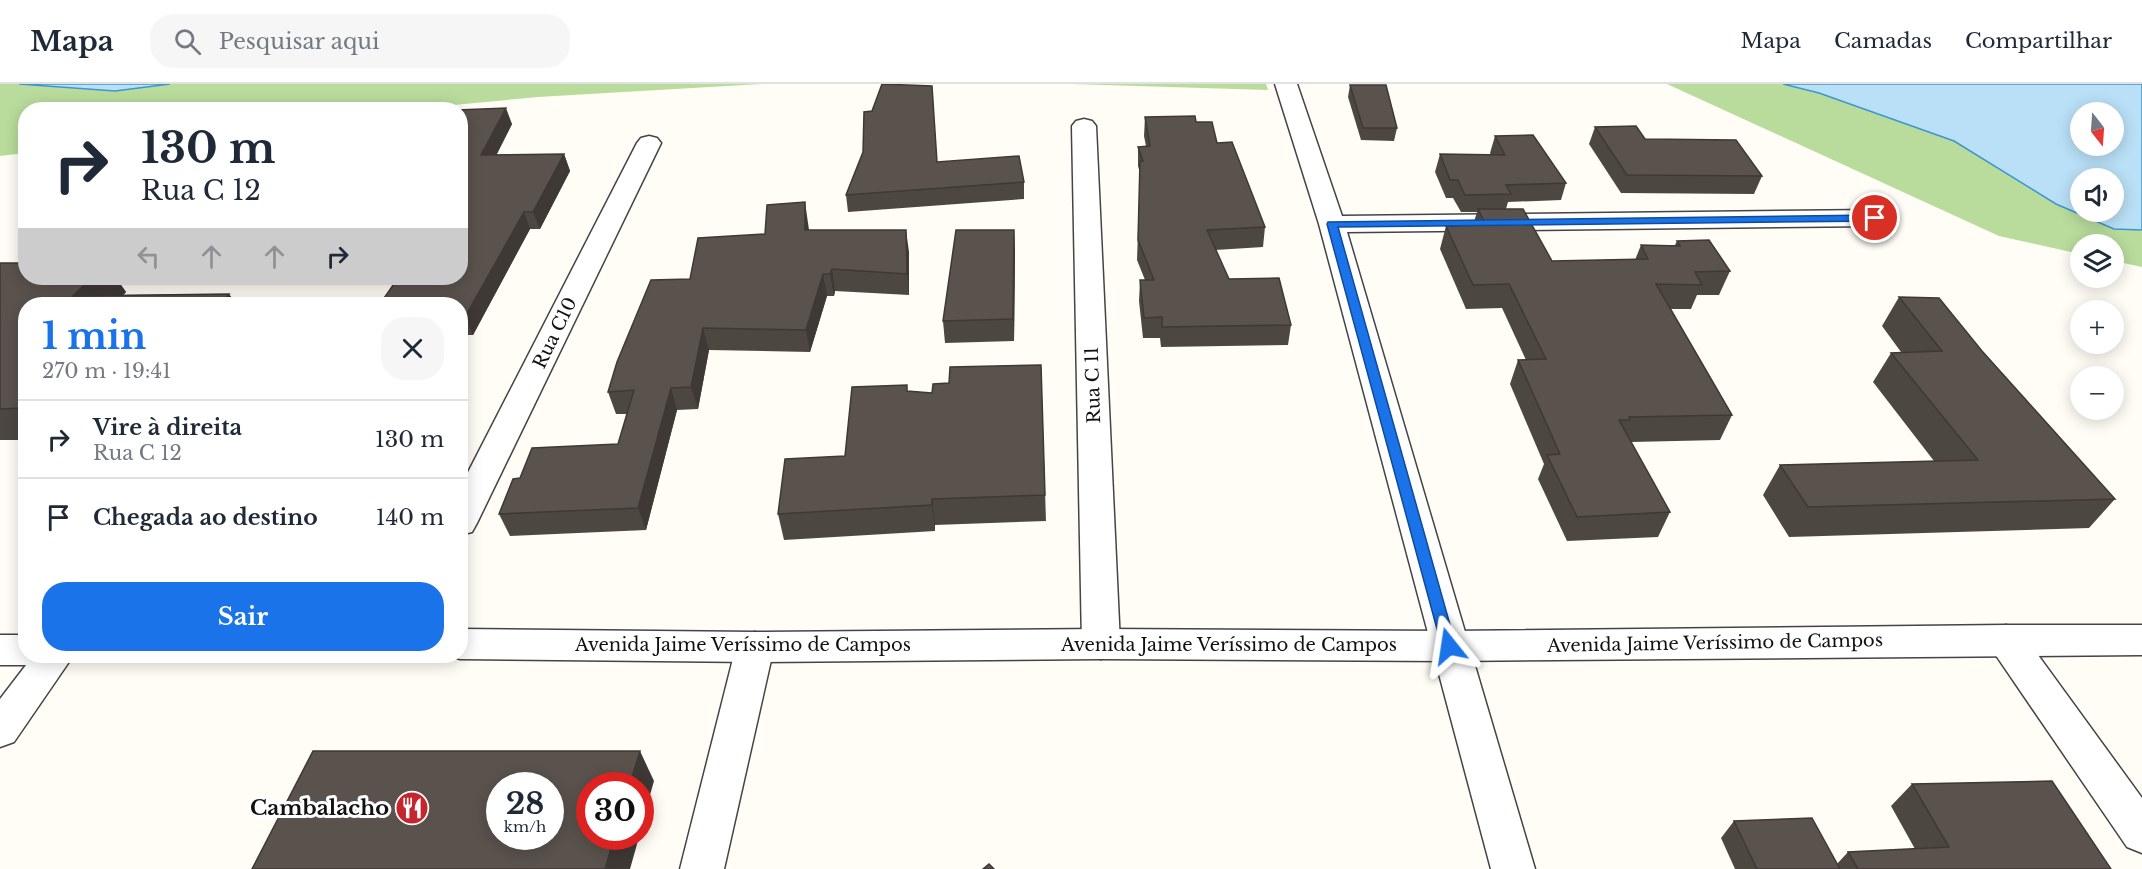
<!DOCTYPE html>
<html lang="pt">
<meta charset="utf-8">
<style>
body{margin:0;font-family:"Libre Baskerville",serif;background:#f6f6f7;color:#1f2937;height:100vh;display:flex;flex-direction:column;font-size:22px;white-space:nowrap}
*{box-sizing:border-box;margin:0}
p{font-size:20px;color:#747a83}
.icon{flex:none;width:33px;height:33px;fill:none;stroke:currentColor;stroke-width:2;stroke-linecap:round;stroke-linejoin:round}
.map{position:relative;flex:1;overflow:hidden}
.side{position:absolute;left:18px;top:213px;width:450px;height:366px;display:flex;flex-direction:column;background:#fff;border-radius:24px;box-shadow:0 3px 15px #0003}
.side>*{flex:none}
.guide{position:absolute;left:18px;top:18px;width:450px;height:183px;border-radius:24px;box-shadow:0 3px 15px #0003;background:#fff;color:#1f2937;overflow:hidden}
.needle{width:39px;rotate:163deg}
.controls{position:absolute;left:2070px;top:18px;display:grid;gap:12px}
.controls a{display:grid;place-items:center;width:54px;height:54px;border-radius:50%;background:#fff;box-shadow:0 3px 15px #0003;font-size:30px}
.speed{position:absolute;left:486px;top:688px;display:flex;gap:12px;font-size:30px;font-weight:700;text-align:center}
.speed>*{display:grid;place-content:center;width:78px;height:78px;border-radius:50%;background:#fff;box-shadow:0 3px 15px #0003;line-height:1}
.speed small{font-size:15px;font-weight:400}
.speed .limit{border:9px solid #d22;background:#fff;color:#111}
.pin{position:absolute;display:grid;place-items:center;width:51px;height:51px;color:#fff;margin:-26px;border:3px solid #fff;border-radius:50%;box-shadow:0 2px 6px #0007}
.me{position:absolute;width:66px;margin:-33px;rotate:345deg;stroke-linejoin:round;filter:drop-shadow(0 0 4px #0008)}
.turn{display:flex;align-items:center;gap:21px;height:126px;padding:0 24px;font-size:27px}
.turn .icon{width:78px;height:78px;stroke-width:2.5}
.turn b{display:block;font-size:42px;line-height:51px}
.lanes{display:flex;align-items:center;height:57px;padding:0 24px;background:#0003;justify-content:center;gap:30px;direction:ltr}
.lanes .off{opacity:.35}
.round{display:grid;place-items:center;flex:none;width:63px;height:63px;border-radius:24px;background:#f6f6f7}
.headline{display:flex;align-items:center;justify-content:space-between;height:102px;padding:0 24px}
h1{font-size:36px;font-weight:700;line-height:45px;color:#1a73e8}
.primary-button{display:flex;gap:12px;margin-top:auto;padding:12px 24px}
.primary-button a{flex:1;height:69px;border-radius:24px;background:#1a73e8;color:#fff;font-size:24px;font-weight:700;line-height:69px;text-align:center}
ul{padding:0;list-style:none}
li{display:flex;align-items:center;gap:18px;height:78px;padding:0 24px;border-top:2px solid #e0e1e3}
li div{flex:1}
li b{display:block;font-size:22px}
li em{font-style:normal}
header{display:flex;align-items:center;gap:36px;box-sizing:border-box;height:84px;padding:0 30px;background:#fff;border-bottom:2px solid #e0e1e3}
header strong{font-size:28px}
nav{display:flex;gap:33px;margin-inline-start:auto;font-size:21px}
.search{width:420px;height:54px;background:#f6f6f7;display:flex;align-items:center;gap:15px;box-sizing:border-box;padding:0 21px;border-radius:24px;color:#747a83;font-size:22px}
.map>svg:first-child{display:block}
.forest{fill:#b9dc9c;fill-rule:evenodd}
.water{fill:#b9e0f7;stroke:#3f96cf;stroke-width:1.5;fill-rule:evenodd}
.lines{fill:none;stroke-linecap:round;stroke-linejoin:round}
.minor-casing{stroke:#444;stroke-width:3}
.tertiary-casing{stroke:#444;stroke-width:3}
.minor{fill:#fff;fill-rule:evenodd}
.tertiary{fill:#fff;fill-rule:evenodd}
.wall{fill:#4d4742}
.shaded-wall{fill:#3f3936}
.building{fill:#5a524d;stroke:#3f3936;stroke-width:1.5;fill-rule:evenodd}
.route{fill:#1a73e8;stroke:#114b97;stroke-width:1.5}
.labels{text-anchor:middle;stroke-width:6;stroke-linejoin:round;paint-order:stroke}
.street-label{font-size:18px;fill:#111;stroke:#fff}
.near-poi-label{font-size:21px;font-weight:bold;fill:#111;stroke:#fff;text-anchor:end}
</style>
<header>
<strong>Mapa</strong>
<div class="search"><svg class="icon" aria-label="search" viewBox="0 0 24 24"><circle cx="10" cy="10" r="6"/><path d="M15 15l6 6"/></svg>Pesquisar aqui</div>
<nav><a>Mapa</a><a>Camadas</a><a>Compartilhar</a></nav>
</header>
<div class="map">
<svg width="2142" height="785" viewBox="0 0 2142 785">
<rect width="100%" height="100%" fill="#fffdf5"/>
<g class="forest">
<path d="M0,0H761L538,13L400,26H26L25,69L0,72Z"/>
<path d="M1072,0H1266L1268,6Z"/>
<path d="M1667,0H2142V183L2114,177V160H2080V170L1999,152ZM2080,28H2114V62H2080ZM2080,94H2114V128H2080Z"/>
</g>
<g class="water">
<path d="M19,0H170L115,7Z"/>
<path d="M1783,0H2142V146L2114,145L2056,120L1954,57L1819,9ZM2080,28H2114V62H2080ZM2080,94H2114V128H2080Z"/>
</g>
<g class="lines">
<g class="minor-casing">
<g id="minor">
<path d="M1275,0H1297L1342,132L1875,126L1884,129L1888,134L1884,139L1875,142L1347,148L1535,785H1491L1319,140Z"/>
<path d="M1084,35L1092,37L1096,42L1120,560L1114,571L1101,575L1088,571L1082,560L1072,42L1076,37Z"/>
<path d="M649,52L657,54L661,59L477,439L472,448L460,451V404L637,59L641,54Z"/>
<path d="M2006,541L2019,545L2142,714V769L2127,763L1993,567L1987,556L1993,545Z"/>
<path d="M755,548L768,552L774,563L724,785H680L736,563L742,552Z"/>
<path d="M33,572H73L14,658L0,663V615Z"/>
</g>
</g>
<g class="tertiary-casing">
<g id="tertiary">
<path d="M2006,541H2142V571L1449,577L1101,575L755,578L460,575L449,572H460V545L755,548L1101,545L1449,547Z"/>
<path d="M0,551H26V572H42L39,577L26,581H0Z"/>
</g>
</g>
<use href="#minor" class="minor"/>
<use href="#tertiary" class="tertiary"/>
</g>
<g class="wall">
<path d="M1350,1L1397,44L1394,57L1361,56L1348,13Z"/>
<path d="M460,26L512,40L496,71L564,70L570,87L540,145H530L473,251H460Z"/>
<path d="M1145,33L1196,38L1217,59L1265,143L1263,163L1215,166L1229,195L1291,241L1288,261L1161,263L1160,254H1143L1139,217L1140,196H1145L1137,176L1140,89L1138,82V63L1146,62L1144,52Z"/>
<path d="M1595,43L1645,55L1762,92L1754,110L1621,109L1589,60Z"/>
<path d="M1495,52L1566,99L1561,116L1508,118L1506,125L1552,177L1635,176L1641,161H1675L1677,157L1730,187L1719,211H1697L1691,225H1670L1732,331L1720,356L1631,358L1670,428L1658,453L1567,457L1538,395L1544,380L1510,300L1518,276H1526L1502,224L1466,225L1440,165L1446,142L1473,141L1477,128H1461L1453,114H1446L1435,88L1440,70L1491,71L1490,69Z"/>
<path d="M937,78L1024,98V115L848,128L846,111Z"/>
<path d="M808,139L809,146L909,168V211L835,207L834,212H827L810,268L709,266L698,325L677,326L646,446L510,452L499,430L520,394L618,360L627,330H616L608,308L690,195Z"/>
<path d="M1014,146L1015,168L1014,257L945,259L943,237Z"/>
<path d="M0,179L26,194H116L126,208L123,211L229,210L236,220H26V356H0Z"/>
<path d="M1899,213L1982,267L2115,415L2089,444L1789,453L1763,411L1780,381L1934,377L1873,298L1891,269L1901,268L1882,242Z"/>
<path d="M1041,281L1046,437L935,441V447L784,456L778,430L845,372L907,307L932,309L949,299Z"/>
<path d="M1912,700L2111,785H1735L1721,754L1734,737L1837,780L1848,768L1915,765L1891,722Z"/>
</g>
<g class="shaded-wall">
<path d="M506,24L512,40L488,88L481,71Z"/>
<path d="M564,70L570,87L540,145L533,128Z"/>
<path d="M805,118L808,139L809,167L805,146Z"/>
<path d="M524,128L530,145L473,251L465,233Z"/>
<path d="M906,146L909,168V211L907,190Z"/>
<path d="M1014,146L1015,168L1014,257L1013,235Z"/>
<path d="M832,185L835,207L834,212L830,190Z"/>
<path d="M823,190L827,212L810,268L806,246Z"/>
<path d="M91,194H116L126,208L115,220L73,212Z"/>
<path d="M229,210L236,220H220Z"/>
<path d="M703,244L709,266L698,325L691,303Z"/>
<path d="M671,304L677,326L646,446L638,424Z"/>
<path d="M932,415L935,441V447L932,421Z"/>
<path d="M640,667L654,697L640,746V702H629Z"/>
<path d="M614,753H639L630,785H605Z"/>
</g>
<g class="building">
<path d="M882,0L932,2L937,78L1019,72L1024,98L846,111L863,68L864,28L872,27Z"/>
<path d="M1350,1H1386L1397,44H1363Z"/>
<path d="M506,24L481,71L564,70L533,128H524L465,233H460V220H380L398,194H460V26H457Z"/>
<path d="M1195,32L1196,38H1212L1217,59L1232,58L1265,143L1207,146L1229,195L1279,194L1291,241L1162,243V233L1144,234L1140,196H1154L1138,156L1140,77H1143L1138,63L1150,62L1145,33Z"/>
<path d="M1636,42L1645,55L1736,56L1762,92L1627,91L1595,43Z"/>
<path d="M1533,51L1566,99L1506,101L1511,110L1465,111L1458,96H1450L1440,70L1505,71L1495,52Z"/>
<path d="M805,118V146H906L907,190L832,185L830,190H823L806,246L703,244L691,303L671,304L638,424L499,430L513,395L520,394L532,364L618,360L634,306L608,308L617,278L651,196L690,195L698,154L765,150L767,121Z"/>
<path d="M1478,125H1523L1552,177L1648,175L1641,161L1680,162L1677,157L1709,156L1730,187L1695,188L1702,201L1656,200L1732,331L1629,333L1630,336H1619L1670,428L1577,433L1547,371L1560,370L1518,276L1546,275L1509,200L1473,201L1446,142L1486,141Z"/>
<path d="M956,146H1014L1013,235L943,237Z"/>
<path d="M0,179H26V194H91L73,212L229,210L220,220H26V324L0,325Z"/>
<path d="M1899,213L1939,214L1982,267L2115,415L1808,423L1780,381L1978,376L1891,269L1942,267Z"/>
<path d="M1041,281L1045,411L932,415V421L778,430L785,375L845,372L852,303L907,301V307L932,309L933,300L949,299L950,283Z"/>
<path d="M313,667H640L629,702H590V753H614L605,785H252ZM500,702H550V753H500Z"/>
<path d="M2052,697L2111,785H1858L1848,768L1949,763L1912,700Z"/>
<path d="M1812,734L1840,785H1757L1734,737Z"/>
<path d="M989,780L994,785H983Z"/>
</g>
<path class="route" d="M1875,131L1879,132V137L1338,143L1456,562L1454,567L1449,568L1443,567L1327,140L1328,138Z"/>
<defs>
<g id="restaurant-disc" transform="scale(1.725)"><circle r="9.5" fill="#c4262e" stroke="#fff"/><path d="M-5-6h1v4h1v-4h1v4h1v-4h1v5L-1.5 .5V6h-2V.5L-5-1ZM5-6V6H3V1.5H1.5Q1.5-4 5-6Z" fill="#fff"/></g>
</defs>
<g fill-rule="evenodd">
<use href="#restaurant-disc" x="412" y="724"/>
</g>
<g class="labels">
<g class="street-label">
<text transform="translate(555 249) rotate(-64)" y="6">Rua C10</text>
<text transform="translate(1093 301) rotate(-92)" y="6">Rua C 11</text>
<text transform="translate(1715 559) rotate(-1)" y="6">Avenida Jaime Veríssimo de Campos</text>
<text x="743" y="567">Avenida Jaime Veríssimo de Campos</text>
<text x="1229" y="567">Avenida Jaime Veríssimo de Campos</text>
</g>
<g class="near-poi-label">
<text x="389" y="731">Cambalacho</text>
</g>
</g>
</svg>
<div class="controls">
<a><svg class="needle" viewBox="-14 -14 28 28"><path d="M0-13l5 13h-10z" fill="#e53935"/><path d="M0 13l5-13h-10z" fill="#747a83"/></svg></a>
<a><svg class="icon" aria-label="sound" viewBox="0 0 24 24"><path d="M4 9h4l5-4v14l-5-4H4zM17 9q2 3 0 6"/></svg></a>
<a><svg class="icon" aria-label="layers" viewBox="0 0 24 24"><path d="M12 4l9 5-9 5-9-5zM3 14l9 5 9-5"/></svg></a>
<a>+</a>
<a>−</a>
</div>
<div class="speed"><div>28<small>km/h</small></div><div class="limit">30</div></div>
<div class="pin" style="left:1875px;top:134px;background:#d93025"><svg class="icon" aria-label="arrive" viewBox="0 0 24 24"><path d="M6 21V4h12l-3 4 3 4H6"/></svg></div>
<svg class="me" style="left:1449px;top:562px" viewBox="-20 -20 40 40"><path d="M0-17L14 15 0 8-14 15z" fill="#1a73e8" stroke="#fff" stroke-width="4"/></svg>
<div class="guide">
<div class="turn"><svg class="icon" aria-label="right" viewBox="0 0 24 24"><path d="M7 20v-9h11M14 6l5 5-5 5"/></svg><div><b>130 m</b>Rua C 12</div></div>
<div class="lanes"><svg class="icon off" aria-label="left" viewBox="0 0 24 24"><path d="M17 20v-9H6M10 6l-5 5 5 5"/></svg><svg class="icon off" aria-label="ahead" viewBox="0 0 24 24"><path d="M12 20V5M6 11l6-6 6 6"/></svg><svg class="icon off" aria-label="ahead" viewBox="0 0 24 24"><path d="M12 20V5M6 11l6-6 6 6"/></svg><svg class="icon" aria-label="right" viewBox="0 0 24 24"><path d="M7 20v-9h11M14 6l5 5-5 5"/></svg></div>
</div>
<section class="side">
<div class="headline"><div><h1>1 min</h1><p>270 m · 19:41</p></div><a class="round"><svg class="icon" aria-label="close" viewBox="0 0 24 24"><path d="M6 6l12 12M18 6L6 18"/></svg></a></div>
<ul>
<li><svg class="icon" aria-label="right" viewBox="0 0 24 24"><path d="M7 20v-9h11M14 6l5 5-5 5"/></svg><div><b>Vire à direita</b><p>Rua C 12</p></div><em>130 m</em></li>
<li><svg class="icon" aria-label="arrive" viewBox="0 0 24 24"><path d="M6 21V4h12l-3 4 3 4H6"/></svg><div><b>Chegada ao destino</b></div><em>140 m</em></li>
</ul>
<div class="primary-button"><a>Sair</a></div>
</section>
</div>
